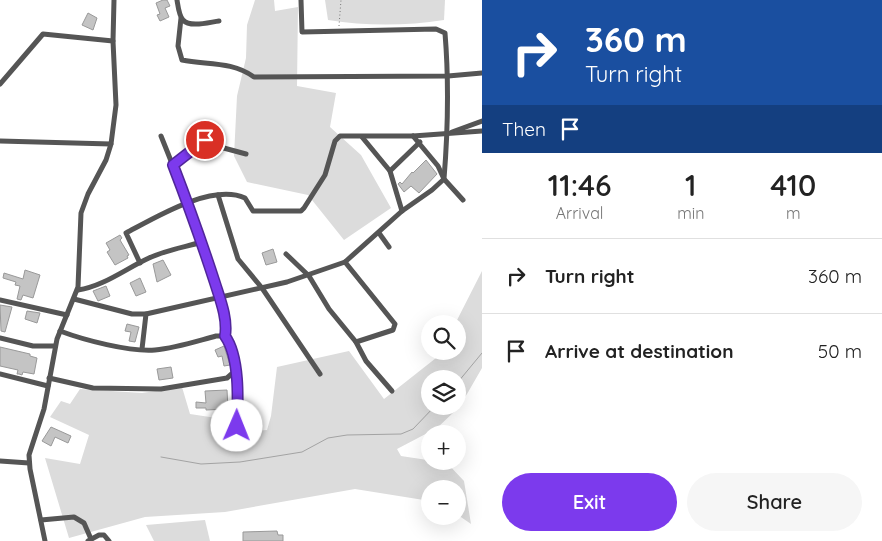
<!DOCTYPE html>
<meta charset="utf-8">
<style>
body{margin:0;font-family:Quicksand,sans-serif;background:#f6f6f6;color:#222;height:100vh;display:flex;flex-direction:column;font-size:19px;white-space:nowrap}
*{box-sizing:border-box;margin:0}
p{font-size:16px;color:#767676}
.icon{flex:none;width:28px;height:28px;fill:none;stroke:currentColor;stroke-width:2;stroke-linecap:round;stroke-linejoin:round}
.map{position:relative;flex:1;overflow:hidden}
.panel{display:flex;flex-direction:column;background:#fff;width:400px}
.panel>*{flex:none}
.guide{background:#1a4fa0;color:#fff;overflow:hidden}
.tools{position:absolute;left:421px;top:315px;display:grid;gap:10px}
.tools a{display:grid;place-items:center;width:45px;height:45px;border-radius:50%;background:#fff;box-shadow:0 5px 20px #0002;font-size:25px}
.pin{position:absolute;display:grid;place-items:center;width:42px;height:42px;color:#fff;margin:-21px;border:2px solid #fff;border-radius:50%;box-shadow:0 1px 5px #0007}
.me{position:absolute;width:55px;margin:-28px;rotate:1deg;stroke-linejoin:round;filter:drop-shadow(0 0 4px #0008)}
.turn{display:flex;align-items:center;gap:18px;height:105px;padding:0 20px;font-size:22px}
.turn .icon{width:65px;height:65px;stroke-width:2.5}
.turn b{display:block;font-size:35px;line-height:42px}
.then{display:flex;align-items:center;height:48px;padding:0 20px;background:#0003;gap:10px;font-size:19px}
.eta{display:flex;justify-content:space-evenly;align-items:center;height:85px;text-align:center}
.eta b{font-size:30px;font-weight:600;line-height:35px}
.button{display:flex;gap:10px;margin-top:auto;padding:10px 20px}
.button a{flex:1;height:58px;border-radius:30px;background:#7c3aed;color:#fff;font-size:20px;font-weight:600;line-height:58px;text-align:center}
.button a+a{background:#f6f6f6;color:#222}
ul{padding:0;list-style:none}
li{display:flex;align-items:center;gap:15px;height:75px;padding:0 20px;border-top:1px solid #e0e0e0}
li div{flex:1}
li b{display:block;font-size:19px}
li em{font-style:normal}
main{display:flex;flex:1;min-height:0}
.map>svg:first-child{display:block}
.green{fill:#dcdcdc;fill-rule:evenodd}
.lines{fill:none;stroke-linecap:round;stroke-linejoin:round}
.stream{stroke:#a3a3a3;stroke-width:1}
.building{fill:#c4c4c4;stroke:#999}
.path{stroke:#777;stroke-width:1;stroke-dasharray:1 2.5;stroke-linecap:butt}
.street{stroke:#555;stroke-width:5}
.route-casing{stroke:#51269a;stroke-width:12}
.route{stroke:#7c3aed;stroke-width:9}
</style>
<main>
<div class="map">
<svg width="482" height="541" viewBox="0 0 482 541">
<rect width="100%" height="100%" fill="#fff"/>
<g class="green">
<path d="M255,0H274L275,11L298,7L297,86L336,93L330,127L361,155L391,208L344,240L308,195L247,182L234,156L237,96L246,58L247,25Z"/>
<path d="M325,0H445L444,20C405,26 366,26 328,20Z"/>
<path d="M482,271V368L467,394L455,411L437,428L397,449L401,456L447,463L464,481L471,524L458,515V489H430V501L355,489L225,512L145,517L69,538L45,458L80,464L89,435L50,417L61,401L70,404L80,389L142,393L182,387L190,414L223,419L220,434L267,430L271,416L277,367L349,351L384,399L436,358L440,351H458V324H455ZM430,379H458V406H430Z"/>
<path d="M205,520L210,541H154L146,525Z"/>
</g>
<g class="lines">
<g class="stream">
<path d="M458,382L482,353"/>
<path d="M161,457L201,464L240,462L302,452L328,438L347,435L401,434L413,429L435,406"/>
</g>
</g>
<g class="building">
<path d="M163,0H167L170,6L165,8L169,17L160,21L157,15L160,14L156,3Z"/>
<path d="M88,13L97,18L93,30L82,25Z"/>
<path d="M426,160L437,174L419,193L411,186L404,192L398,184L400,182L402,184L412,172L413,173Z"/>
<path d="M120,235L122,238L120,240L129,255L127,256L128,258L115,265L107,252L110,250L106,243Z"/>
<path d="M273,249L277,262L266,265L262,253Z"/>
<path d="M163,260L171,275L157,282L153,264Z"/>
<path d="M25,270L40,275L33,298L23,295L21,300L17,299L20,286L15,285L16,282L3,278L4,273L23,279Z"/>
<path d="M140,278L146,292L136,296L130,283Z"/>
<path d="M106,286L110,296L98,301L93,291Z"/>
<path d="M0,305L12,307L5,332L1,331Z"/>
<path d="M27,311L40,313L37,323L25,319Z"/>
<path d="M127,324L139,327L135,342L129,341L131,332L125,331Z"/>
<path d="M224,346L230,365L224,366L222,356L218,357L215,350Z"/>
<path d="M0,347L30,354V356L37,358L34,374L23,372L22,375L19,374H17L18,370L0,366Z"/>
<path d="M171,367L173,378L159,380L157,369Z"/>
<path d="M227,390L228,409L206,410V408H196V402L206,403L205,391Z"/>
<path d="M51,427L71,436L68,443L55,437L51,446L42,441Z"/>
<path d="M277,531L278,535H283V541H243V532Z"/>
</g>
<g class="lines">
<path class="path" d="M339,26L341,0"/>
<g class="street">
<path d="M177,0C178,6 179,16 183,20C190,28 210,22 219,21"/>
<path d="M301,0L302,32L436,29L445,33C449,82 448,130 444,179L463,200"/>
<path d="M181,18L178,46L182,60C207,65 232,61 254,77L448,76L482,73"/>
<path d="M0,84L43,34L113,41"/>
<path d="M452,132L482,121"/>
<path d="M362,137L390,171"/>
<path d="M0,141L111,144"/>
<path d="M173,165L205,139L220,147L246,154"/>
<path d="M218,195L238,259L262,288L320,374"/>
<path d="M402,211L390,171L420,142"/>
<path d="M379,233L389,247"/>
<path d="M286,254L309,276L329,309L356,342L393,330L395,324L345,262"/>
<path d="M140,263L126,233C156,217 212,183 245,198L253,211H301L304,208L325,175L335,141L340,136H413L482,131"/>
<path d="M78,290C104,286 125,269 149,258C166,250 185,247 202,242"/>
<path d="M74,299L132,314H146L287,282L345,262L402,211L432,190L444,179L438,166L413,136"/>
<path d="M0,300L67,315"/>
<path d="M60,331C84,340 129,352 155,350C176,348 197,341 216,336H225C228,318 219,297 214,280C199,231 180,183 161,136"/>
<path d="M0,338L33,346H55"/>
<path d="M356,342L366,361L392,391"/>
<path d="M142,349L146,314"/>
<path d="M235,371L237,380V426"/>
<path d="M0,374L48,386"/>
<path d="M49,378L93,388L161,389L227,378L235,371C235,357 233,347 225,336"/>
<path d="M0,461L29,463"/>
<path d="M41,520L74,517L84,523L91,539"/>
<path d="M45,541L30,469L29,455L44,409L57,339L78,287L81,213L88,194L106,160L111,144L116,105L113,41L114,0"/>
<path d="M88,541L99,535H104L109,541"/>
</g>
</g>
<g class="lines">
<g class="route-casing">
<path id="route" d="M205,140L173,165C188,204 202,243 215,283C220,299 228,319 225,336C240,357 238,401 237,426"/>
</g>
<use href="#route" class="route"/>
</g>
</svg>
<div class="tools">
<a><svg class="icon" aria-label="search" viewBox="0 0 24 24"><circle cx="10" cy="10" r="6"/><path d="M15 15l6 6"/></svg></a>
<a><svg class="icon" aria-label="layers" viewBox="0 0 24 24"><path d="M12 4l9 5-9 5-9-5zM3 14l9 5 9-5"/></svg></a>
<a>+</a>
<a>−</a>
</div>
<div class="pin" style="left:205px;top:140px;background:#d93025"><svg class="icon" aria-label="arrive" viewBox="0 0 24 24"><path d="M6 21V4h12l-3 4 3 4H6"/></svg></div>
<svg class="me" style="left:237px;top:426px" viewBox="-20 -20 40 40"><circle r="19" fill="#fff"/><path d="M0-13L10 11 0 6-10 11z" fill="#7c3aed"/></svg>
</div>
<section class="panel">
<div class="guide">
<div class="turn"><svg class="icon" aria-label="right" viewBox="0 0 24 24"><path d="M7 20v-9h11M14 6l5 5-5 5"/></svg><div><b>360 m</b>Turn right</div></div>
<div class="then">Then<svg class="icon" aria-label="arrive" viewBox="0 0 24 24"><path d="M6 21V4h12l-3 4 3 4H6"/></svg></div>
</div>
<div class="eta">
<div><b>11:46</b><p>Arrival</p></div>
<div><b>1</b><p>min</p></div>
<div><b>410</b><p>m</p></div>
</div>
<ul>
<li><svg class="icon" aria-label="right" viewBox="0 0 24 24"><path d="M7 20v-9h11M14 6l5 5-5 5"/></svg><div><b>Turn right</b></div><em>360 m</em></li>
<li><svg class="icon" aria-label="arrive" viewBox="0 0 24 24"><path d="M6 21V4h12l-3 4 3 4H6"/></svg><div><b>Arrive at destination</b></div><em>50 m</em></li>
</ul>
<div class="button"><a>Exit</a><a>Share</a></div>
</section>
</main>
